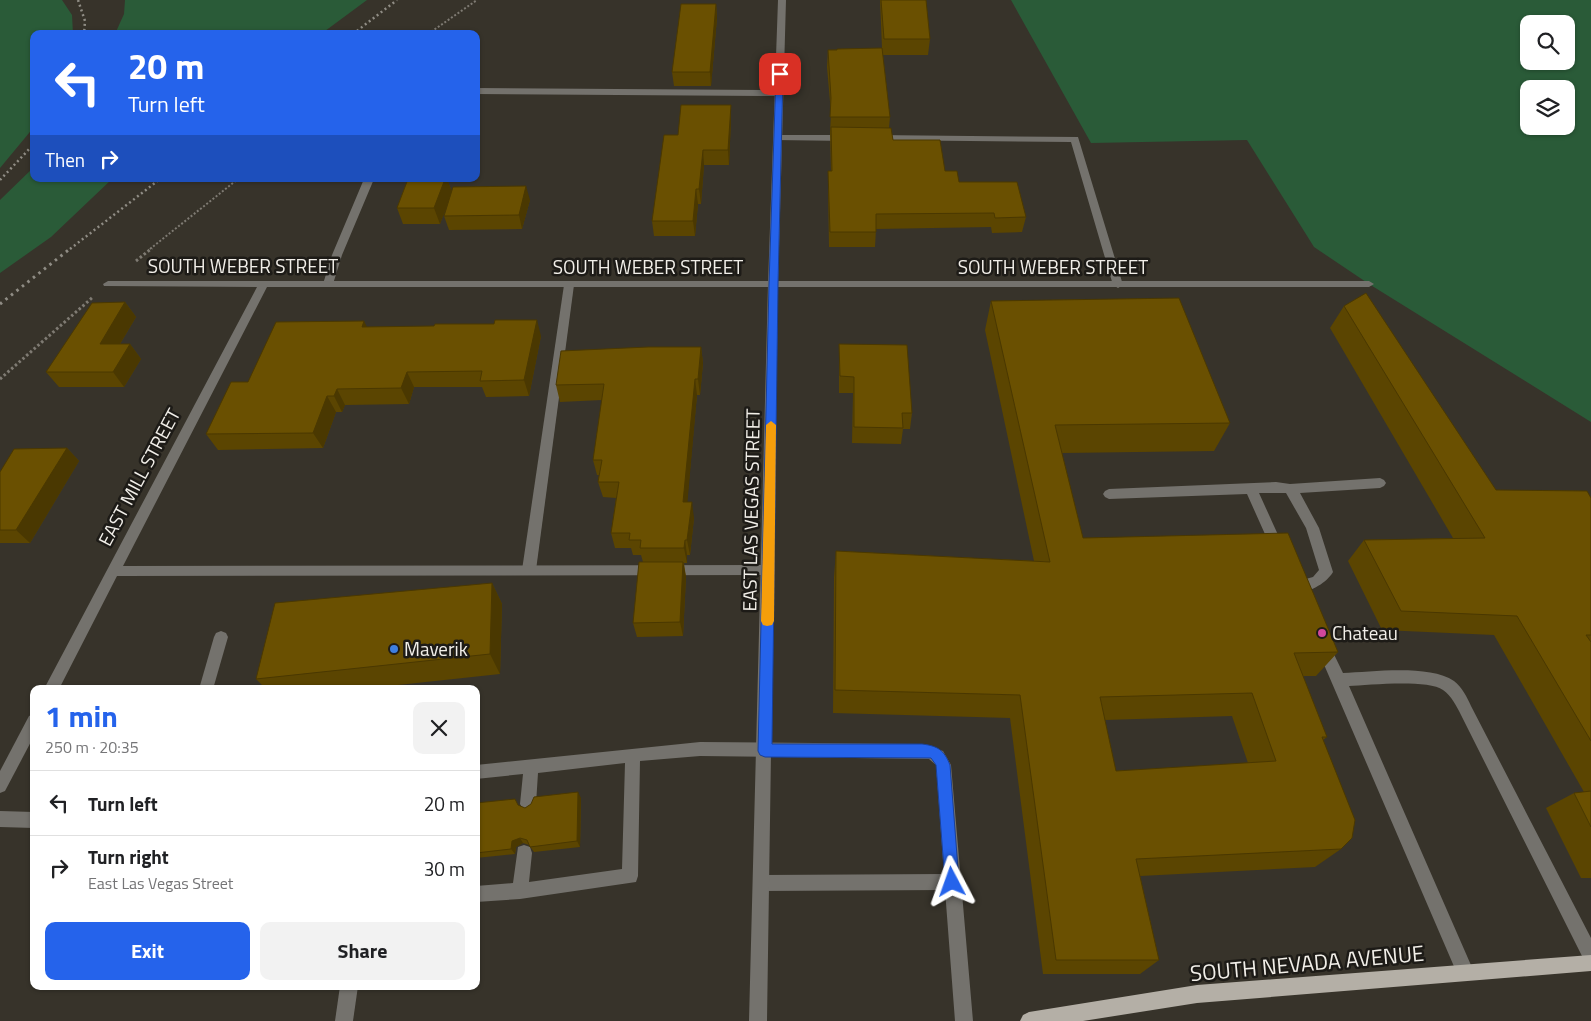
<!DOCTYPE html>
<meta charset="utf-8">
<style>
body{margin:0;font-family:"Titillium Web",sans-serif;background:#f2f2f2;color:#202124;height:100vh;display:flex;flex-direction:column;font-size:19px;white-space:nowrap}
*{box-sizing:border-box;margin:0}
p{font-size:16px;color:#757577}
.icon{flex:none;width:28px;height:28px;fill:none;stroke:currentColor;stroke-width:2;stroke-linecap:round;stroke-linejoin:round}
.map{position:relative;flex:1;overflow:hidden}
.details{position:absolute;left:30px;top:685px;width:450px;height:305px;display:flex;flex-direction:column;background:#fff;border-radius:10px;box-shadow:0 1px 4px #0004}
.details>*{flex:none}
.guide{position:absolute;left:30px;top:30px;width:450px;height:152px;border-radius:10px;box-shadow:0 1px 4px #0004;background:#2563eb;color:#fff;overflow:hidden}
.controls{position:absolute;left:1520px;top:15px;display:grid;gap:10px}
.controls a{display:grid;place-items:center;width:55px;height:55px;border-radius:10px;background:#fff;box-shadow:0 1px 4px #0004;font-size:25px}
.pin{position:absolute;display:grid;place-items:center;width:42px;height:42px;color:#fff;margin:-21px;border-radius:10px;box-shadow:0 2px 8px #0006}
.me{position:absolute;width:55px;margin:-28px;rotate:356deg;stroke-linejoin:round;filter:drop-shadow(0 0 4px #0008)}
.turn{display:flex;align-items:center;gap:18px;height:105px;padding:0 15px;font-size:22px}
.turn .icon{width:65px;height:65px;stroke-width:2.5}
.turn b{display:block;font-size:35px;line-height:42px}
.then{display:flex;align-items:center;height:48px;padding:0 15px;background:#0003;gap:10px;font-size:19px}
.round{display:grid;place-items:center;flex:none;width:52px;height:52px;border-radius:10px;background:#f2f2f2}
.summary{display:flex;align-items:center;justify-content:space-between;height:85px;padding:0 15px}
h1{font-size:30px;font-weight:700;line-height:38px;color:#2563eb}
.action{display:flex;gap:10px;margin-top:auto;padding:10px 15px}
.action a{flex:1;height:58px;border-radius:10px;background:#2563eb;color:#fff;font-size:20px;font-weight:700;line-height:58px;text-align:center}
.action a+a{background:#f2f2f2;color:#202124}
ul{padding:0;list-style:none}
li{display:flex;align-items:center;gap:15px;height:65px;padding:0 15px;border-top:1px solid #e0e0e0}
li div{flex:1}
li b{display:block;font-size:19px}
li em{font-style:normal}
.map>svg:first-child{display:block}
.green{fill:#2a5b38;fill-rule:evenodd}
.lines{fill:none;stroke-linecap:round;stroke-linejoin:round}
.path-far1{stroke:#7f7b73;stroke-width:2;stroke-dasharray:2 2;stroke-linecap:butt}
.path{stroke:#7f7b73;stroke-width:3;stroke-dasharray:2.5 2.5;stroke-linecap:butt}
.service{fill:#74726d;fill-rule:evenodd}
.minor{fill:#74726d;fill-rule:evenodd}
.tertiary{fill:#74726d;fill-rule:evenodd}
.primary{fill:#b4afa6;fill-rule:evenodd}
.rail-far1{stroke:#908d85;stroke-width:2.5;stroke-dasharray:2 3;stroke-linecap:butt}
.rail{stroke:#908d85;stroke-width:3;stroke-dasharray:2.5 4.5;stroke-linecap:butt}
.wall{fill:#5b4501;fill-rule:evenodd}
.shaded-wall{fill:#4a3801}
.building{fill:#6a5001;stroke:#4a3801;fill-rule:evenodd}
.route{fill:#2563eb;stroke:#184099}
.slow{fill:#f59e0b}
.hotel-dot{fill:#d1479c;stroke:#1d1b17;stroke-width:2}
.shop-dot{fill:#3f7fe0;stroke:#1d1b17;stroke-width:2}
.labels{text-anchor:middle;stroke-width:5;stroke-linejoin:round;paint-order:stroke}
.street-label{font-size:19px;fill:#f2efe9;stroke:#1d1b17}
.poi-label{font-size:19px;fill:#f2efe9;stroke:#1d1b17;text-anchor:start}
.near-street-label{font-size:22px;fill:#f2efe9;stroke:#1d1b17}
</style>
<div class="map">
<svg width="1591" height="1021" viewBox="0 0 1591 1021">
<rect width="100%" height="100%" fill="#37332a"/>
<g class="green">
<path d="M0,0H62L72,15L73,34H34V127L0,168Z"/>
<path d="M125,0H367L321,34H115L124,14Z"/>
<path d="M1011,0H1591V422L1369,284L1314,247L1247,140L1091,143ZM1529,24H1566V61H1529ZM1529,89H1566V126H1529Z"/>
<path d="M34,167V179H112L51,237L0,273V200Z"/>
</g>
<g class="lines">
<g class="path-far1">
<path d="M428,34L477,0"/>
<path d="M150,249L238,179"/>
</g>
<g class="path">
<path d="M136,261L152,248"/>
<path d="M0,379L93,297"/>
</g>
<g class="service">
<path d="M778,135H848L852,138L848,141L775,140L774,138Z"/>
<path d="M875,135L1078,137L1123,285L1118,288L1113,285L1071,142L872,140L871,138Z"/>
<path d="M364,179H374L342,255L333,284L332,286H324L323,284L332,255Z"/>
<path d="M569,282L574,285L536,570L534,574L529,575L524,574L522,570L564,285Z"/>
<path d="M1380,478L1384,480L1386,483L1384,486L1380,488L1300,493L1319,528L1333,572C1326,584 1305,596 1291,591L1289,587L1291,583L1313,577L1319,570L1306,528L1286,493H1259L1284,548L1283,552L1278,553L1273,552L1247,494L1109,499L1105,497L1103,494L1105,491L1109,489L1276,482L1290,484Z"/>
<path d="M221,631L226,633L228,637L213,689H199L214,637L216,633Z"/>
<path d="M1323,640L1328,642L1343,673C1372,672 1429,664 1454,681C1462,687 1467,697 1471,706L1591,938V964L1585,962L1461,715C1457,707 1451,695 1443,690C1428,679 1368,685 1349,686L1474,972L1471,978L1465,981L1459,978L1316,646L1318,642Z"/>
<path d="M700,742L922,744L943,751L951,765L973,1021H955L945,890L761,891L755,889L753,883L755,877L761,875L944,874L936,765L929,759L700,756L640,761L638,876L636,882L520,899L476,902V886L513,883L518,847L524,845L530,847L532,853L529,882L622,869L625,763L538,773L536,804L533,809L528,812L523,809L520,804L523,774L476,779V765Z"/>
<path d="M0,811L34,812V828L0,827Z"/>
<path d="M340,986H358L353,1021H335Z"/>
</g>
<g class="minor">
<path d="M476,88L779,90L783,93L779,96L476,94Z"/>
<path d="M108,281H1369L1374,284L1369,287H267L123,566L768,565L773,566L775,570L773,574L768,575L117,576L59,689H44L257,287L104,286L103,284Z"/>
<path d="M34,714V736L5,791L0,793V771L29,716Z"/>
</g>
<path class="tertiary" d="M778,0H786L778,284L767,1021H749L768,284Z"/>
<path class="primary" d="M1591,955V971L1197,1003L1083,1021H1020L1023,1015L1029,1012L1197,985Z"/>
<g class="rail-far1">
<path d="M78,0L85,21L84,34"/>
<path d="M353,34L397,0"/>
<path d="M0,180L34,144"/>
<path d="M70,249L160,179"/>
</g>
<path class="rail" d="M0,304L71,248"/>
</g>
<g class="wall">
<path d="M880,0H926L930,39L928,55H883L890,117L889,128L893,140L945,171L959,182L1026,217L1022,232L992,233L991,227L876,229L875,247H829L828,186V171H831L830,133L831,113L827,67L828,50L882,48Z"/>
<path d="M716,4L717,18L711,86H674L672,72Z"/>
<path d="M731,105V119L729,165H704L701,204H698L695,236H654L652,221L678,135Z"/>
<path d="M408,179H447L452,192L440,224H403L397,208Z"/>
<path d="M530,200L522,229L449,230L444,216Z"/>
<path d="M991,301L1230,423L1214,451L1062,453L1083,538L1338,652L1316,676H1303L1327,737L1323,740L1341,849L1315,867L1140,876L1159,960L1140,974H1043L1010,718L833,713L834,577L836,551L1034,561L985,330ZM1232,716L1248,763L1116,771L1105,720Z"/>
<path d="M125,302L136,317L120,344H130L141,359L124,387H59L46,372Z"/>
<path d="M1344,306L1496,490L1591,498V878H1581L1546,808L1574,793L1584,792L1494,635L1382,630L1348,561L1364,540L1453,538L1330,328Z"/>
<path d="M367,327L541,336L529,396L486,397L482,387H414L409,404L345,405L342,412H336L323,448L218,450L206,434L248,382Z"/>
<path d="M839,344L912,413L910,429H903L901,444L852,443L853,393H839Z"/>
<path d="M701,347L703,363L700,395H697L687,502L694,518L690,555H687V563H684L686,577L683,636L637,637L633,623L643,562L641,555H633L631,548H615L611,533L616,498L603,497L598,482L599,475H597L593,460L602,400L560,402L556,385Z"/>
<path d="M67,448L79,461L30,543H0V472Z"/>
<path d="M492,583L502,604L500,674L361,689H266L256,679Z"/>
<path d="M581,798L580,847L534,852L529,845L523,843L516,847L515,854L476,858V803L525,808Z"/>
</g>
<g class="shaded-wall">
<path d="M716,4L717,18L711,86L710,72Z"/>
<path d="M731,105V119L729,165L728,150Z"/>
<path d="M703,150L704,165L701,204L699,189Z"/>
<path d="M445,179H447L452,192L440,224L434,208Z"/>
<path d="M526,186L530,200L522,229L519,215Z"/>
<path d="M696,189L698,204L695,236L693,221Z"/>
<path d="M125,302L136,317L111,359L100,344Z"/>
<path d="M537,320L541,336L529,396L524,380Z"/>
<path d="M364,321L372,337L362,327Z"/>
<path d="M130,344L141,359L124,387L113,372Z"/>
<path d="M701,347L703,363L700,395L698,379Z"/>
<path d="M407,372L414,387L409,404L401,388Z"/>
<path d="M695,379L697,395L686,518L683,502Z"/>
<path d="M337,389L345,405L342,412L334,396Z"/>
<path d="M327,396L336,412L323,448L313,433Z"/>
<path d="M67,448L79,461L30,543L16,530Z"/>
<path d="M692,502L694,518L690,555L687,540Z"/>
<path d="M685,540L687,555V563L684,548Z"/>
<path d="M683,562L686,577L683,636L680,622Z"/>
<path d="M492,583L502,604L500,674L490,654Z"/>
<path d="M578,792L581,798L580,847L577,841Z"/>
<path d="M520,838L523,843L516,847L515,854L511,849L512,841Z"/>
</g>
<g class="building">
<path d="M881,0H926L930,39H884Z"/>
<path d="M681,4H716L710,72H672Z"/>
<path d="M882,48L890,117H830L831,98L828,50H837V49Z"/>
<path d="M681,105H731L728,150H703L699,189H696L693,221H652L664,135H678Z"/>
<path d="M831,127L891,128L893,140H940L945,171H957L959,182H1017L1026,217L995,218L994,213L876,214V232H830L828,171H832Z"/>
<path d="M408,179H445L434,208H397Z"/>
<path d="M526,186L519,215L444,216L453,187Z"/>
<path d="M1366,293L1496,490L1587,491L1591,498V635H1586L1591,642V741L1517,616L1401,611L1364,540L1485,538L1344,306Z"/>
<path d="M1179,298L1230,423L1055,425L1083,538L1288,533L1338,652L1294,653L1327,737H1322L1355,820L1352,838L1341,849L1136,859L1159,960H1056L1020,695L835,690L836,551L1050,562L991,301ZM1252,693L1276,761L1116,771L1100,697Z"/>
<path d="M125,302L100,344H130L113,372H46L92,303Z"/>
<path d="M495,320H537L524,380L480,381L482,371L407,372L401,388L337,389L334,396H327L313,433L206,434L231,382H248L276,322L364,321L362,327L434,326L435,324H494Z"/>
<path d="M839,344L907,345L912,413H902L903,428L854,427V377L840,376Z"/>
<path d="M648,347H701L698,379H695L683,502H692L687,540H685L684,548H640L641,540H629L630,533H611L619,482H598L602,460H593L604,384L556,385L561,351Z"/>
<path d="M67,448L16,530H0V472L14,449Z"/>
<path d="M639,562H683L680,622L633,623Z"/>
<path d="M492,583L490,654L256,679L275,603Z"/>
<path d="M1591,791V827L1574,793Z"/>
<path d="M578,792L577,841L530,847L527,840L520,838L512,841L511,849L476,853V803L515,799L518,805L525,808L531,804L534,797Z"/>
</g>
<path class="route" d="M780,72L783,74L778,284L772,744H922C938,746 944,750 950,765L959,882L957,887L952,889L947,887L945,882L936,765L931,758L765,757L760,755L758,751L769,284L776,74Z"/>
<path class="slow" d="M771,421L776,425L774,621L772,625L767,626L763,625L761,621L766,425Z"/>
<circle class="hotel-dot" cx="1322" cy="633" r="5"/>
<circle class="shop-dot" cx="394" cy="649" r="5"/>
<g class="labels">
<g class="street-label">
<text x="243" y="273">SOUTH WEBER STREET</text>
<text x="648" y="274">SOUTH WEBER STREET</text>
<text x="1053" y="274">SOUTH WEBER STREET</text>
<text transform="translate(139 477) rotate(-62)" y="7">EAST MILL STREET</text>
<text transform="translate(751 510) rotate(-89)" y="7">EAST LAS VEGAS STREET</text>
</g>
<g class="poi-label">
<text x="1332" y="640">Chateau</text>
<text x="404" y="656">Maverik</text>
</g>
<g class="near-street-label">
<text transform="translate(1307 963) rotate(-5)" y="8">SOUTH NEVADA AVENUE</text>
</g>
</g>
</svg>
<div class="controls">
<a><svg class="icon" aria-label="search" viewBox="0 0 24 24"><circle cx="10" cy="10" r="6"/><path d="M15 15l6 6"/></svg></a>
<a><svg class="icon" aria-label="layers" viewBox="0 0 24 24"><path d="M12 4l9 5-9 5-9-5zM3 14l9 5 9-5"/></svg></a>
</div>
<div class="pin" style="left:780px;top:74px;background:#d93025"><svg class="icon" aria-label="arrive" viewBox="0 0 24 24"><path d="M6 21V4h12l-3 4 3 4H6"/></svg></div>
<svg class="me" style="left:952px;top:882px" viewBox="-20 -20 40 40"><path d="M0-17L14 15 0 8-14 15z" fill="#2563eb" stroke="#fff" stroke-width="4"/></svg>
<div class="guide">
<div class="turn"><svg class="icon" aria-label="left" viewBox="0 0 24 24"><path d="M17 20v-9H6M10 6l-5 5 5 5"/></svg><div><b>20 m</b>Turn left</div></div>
<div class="then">Then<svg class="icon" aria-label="right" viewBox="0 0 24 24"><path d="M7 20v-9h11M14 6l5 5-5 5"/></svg></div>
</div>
<section class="details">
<div class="summary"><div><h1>1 min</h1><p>250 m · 20:35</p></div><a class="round"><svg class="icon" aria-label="close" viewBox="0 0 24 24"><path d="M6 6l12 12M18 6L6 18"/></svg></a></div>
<ul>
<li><svg class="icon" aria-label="left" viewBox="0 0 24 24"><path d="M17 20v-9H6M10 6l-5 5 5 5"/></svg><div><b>Turn left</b></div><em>20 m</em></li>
<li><svg class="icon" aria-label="right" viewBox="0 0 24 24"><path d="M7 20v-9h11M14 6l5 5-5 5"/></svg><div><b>Turn right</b><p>East Las Vegas Street</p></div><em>30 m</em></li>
</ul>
<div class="action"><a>Exit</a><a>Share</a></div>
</section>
</div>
